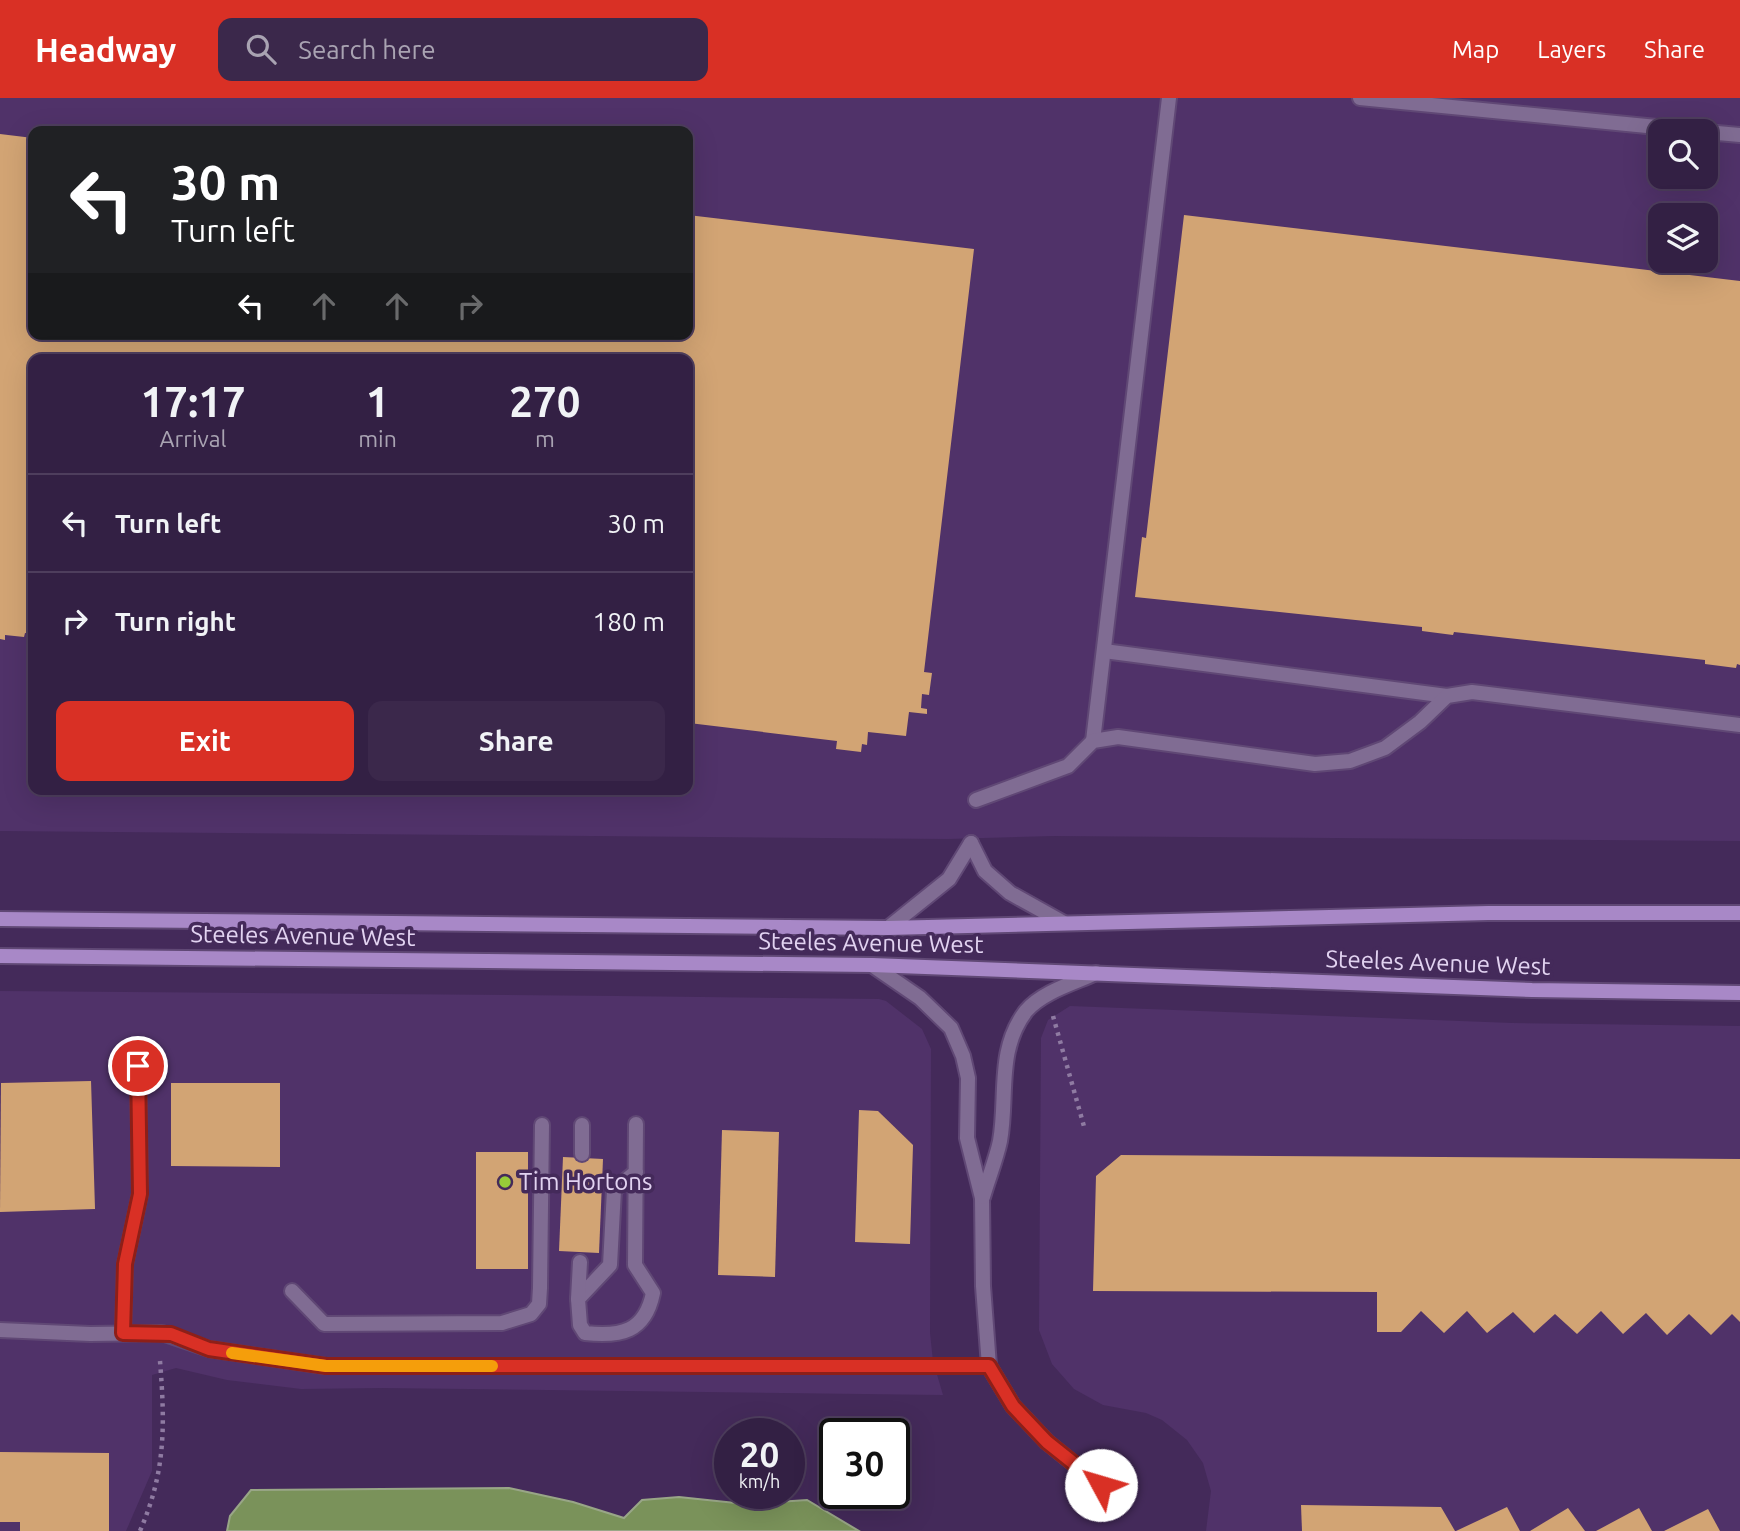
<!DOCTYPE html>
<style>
body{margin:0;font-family:Ubuntu,sans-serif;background:#3b284b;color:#f1f3f6;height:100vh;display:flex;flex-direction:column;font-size:26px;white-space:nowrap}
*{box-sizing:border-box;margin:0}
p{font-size:23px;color:#a9a3b2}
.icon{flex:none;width:38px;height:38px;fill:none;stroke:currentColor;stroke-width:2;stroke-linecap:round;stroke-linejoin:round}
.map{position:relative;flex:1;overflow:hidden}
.drawer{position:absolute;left:28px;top:256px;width:665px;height:441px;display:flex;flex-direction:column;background:#332044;border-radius:14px;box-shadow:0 7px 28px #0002,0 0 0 2px #4e3e5d}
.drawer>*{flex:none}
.top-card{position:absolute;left:28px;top:28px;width:665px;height:214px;border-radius:14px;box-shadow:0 7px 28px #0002,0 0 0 2px #4e3e5d;background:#202124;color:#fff;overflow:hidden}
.controls{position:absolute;left:1648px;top:21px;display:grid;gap:14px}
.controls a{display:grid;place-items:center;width:70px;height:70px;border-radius:14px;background:#332044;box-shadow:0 7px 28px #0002,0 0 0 2px #4e3e5d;font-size:35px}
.speed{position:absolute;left:714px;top:1320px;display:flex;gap:14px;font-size:35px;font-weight:700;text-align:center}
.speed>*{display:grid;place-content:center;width:91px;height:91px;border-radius:50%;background:#332044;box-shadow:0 7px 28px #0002,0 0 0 2px #4e3e5d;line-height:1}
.speed small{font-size:18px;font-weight:400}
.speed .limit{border:4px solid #111;border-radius:10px;background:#fff;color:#111}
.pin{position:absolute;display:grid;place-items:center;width:60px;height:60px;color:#fff;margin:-30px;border:4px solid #fff;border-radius:50%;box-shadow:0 2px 7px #0007}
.me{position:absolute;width:77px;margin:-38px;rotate:309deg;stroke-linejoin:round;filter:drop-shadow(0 0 5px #0008)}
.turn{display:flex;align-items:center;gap:24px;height:147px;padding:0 28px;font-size:32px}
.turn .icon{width:91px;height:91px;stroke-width:2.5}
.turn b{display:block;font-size:49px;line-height:60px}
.lanes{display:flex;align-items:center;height:66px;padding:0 28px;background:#0003;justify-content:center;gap:35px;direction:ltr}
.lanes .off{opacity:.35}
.eta{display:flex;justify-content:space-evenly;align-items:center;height:119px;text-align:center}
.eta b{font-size:42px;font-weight:700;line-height:49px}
.button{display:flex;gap:14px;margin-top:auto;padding:14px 28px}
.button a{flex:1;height:80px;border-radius:14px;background:#d93025;color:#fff;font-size:28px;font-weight:700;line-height:80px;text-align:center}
.button a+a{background:#3b284b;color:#f1f3f6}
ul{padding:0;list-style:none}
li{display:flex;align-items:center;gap:21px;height:98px;padding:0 28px;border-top:2px solid #4e3e5d}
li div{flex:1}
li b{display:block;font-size:26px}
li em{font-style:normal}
header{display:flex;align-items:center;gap:42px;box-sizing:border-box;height:98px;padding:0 35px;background:#d93025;color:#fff}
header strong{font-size:33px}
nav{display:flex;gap:38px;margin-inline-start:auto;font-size:24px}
.search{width:490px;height:63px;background:#3b284b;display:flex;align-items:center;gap:18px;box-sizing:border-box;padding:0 24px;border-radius:14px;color:#a9a3b2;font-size:26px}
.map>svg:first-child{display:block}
.built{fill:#503269;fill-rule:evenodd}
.water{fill:#7a925a;stroke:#99a687;stroke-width:2}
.building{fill:#d2a474}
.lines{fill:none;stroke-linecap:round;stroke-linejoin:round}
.service-casing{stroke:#604875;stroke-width:18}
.minor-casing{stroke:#604875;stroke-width:18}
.secondary-casing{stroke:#604875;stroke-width:18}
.path{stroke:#8f7ba2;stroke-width:4.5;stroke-dasharray:3.5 5;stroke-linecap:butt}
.service{stroke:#806c93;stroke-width:14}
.minor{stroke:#806c93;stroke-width:14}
.secondary{stroke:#a888c7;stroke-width:14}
.route-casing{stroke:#8d1f18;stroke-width:18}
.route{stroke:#d93025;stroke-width:12}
.slow{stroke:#f59e0b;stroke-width:12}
.poi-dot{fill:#97cc39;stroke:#442a5a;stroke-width:2.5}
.labels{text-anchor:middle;stroke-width:7;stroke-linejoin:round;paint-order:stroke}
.street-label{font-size:24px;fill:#e2d3f1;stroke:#442a5a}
.poi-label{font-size:24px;fill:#e2d3f1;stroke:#442a5a;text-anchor:start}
</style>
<header>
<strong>Headway</strong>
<div class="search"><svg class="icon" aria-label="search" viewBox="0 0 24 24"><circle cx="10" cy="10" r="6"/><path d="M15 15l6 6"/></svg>Search here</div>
<nav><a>Map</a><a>Layers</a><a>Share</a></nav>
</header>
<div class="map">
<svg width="1740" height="1433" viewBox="0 0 1740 1433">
<rect width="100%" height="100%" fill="#442a5a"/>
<g class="built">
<path d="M0,0H1740V743L1053,738L948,741L0,733ZM33,33H688V236H33ZM1661,33H1706V79H1661ZM1661,117H1706V163H1661ZM33,261H688V691H33Z"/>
<path d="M0,893L619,898L879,901L886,903L922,931L931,951L930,1235L933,1263L943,1297L381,1290L301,1291L227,1282L176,1270L152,1277V1373L126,1433H0Z"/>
<path d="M1070,908L1512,925L1740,928V1433H1206L1211,1393L1203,1365L1187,1342L1162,1322L1146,1315L1103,1307L1074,1291L1052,1266L1039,1232L1041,940L1048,922Z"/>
</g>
<path class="water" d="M509,1390L573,1404L624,1420L642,1402L679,1399L745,1406L807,1402L859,1433H227L230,1418L251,1392Z"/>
<g class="building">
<path d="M0,36L33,40V236H688V117L974,151L924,574L932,575L929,597L922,596L921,610L927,611V616L909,614L906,638L868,634L867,647L862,646L861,654L836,651L837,643L689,625L688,261H33V536L25,535L24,539L5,537V542L0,541Z"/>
<path d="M1184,117L1740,183V567L1737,566L1736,570L1705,566V562L1454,534L1453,537L1422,533V529L1135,499L1142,439L1146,440Z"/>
<path d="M91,983L95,1111L0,1114L1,985Z"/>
<path d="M171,985H280V1069L171,1068Z"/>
<path d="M859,1012L878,1013L913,1047L910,1146L855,1144Z"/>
<path d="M722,1032L779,1034L775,1179L718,1177Z"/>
<rect x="476" y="1054" width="52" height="117"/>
<path d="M1121,1057L1740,1061V1224L1732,1216L1711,1237L1689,1216L1667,1237L1646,1215L1623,1236L1601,1213L1577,1236L1555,1216L1534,1235L1513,1214L1487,1235L1467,1213L1444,1235L1421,1213L1401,1234H1377V1194L1093,1193L1096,1078Z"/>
<path d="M563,1059L603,1061L599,1155L559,1153Z"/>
<path d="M0,1354L109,1355V1433H20V1424H0Z"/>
<path d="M1301,1407L1441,1409L1455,1433H1302Z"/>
<path d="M1507,1409L1520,1433H1456Z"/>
<path d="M1568,1410L1585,1433H1530Z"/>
<path d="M1639,1410L1652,1433H1596Z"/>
<path d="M1708,1411L1720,1433H1664Z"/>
</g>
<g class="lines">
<g class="service-casing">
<g id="service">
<path d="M1360,0L1698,33"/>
<path d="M1706,34L1740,37"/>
<path d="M1104,553L1447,598"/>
<path d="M1093,643L1169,0"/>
<path d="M976,702L1068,668L1093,643L1118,639L1315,666L1350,663L1385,650L1420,624L1447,598L1472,594L1740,627"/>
<path d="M971,745L985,773L1010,795L1064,825"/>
<path d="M888,830L949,781L971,745"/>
<path d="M582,1027V1056"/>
<path d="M636,1074L614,1092L610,1167L578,1201L580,1227L585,1235C621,1239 645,1234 653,1195L635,1167L636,1026"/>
<path d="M292,1193L324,1226L502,1225L531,1216L539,1206L540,1190L542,1027"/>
<path d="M578,1201L580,1164"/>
<path d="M0,1232L90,1236L162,1235L209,1251L325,1268H989"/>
<path d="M123,1235L125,1166L140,1096L138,968"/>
</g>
</g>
<g class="minor-casing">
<g id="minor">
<path d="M872,867L920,900L951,930L963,958L968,980L967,1040L982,1100L983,1188L989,1268L1013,1308L1047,1344L1119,1402"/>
<path d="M983,1099C988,1081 996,1062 1000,1043C1008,999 996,952 1026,913C1042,894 1074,885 1096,875"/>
</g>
</g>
<g class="secondary-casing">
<g id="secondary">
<path d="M0,821L888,830L1488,815H1740"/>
<path d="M0,858L872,867L1532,892L1740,895"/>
</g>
</g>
<g class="path">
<path d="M1053,918L1085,1032"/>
<path d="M140,1433C166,1373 165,1327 160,1263"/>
</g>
<use href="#service" class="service"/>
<use href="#minor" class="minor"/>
<use href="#secondary" class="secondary"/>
</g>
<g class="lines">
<g class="route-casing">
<path id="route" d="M138,968L140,1096L125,1166L123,1235L171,1236L209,1251L326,1268H989L1013,1308L1047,1344L1101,1387"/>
</g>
<use href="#route" class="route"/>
<path class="slow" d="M232,1255L326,1268H492"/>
</g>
<circle class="poi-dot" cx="505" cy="1084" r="7"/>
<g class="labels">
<g class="street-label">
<text transform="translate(303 838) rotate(1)" y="8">Steeles Avenue West</text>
<text transform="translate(871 845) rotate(1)" y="8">Steeles Avenue West</text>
<text transform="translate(1438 865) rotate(2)" y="8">Steeles Avenue West</text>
</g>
<g class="poi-label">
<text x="519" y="1092">Tim Hortons</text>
</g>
</g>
</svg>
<div class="controls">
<a><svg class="icon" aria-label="search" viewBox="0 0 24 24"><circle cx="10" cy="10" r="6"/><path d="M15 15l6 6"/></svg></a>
<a><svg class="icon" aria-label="layers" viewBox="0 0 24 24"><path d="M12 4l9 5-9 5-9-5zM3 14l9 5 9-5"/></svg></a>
</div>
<div class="speed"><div>20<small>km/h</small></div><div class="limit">30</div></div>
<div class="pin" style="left:138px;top:968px;background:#d93025"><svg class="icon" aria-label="arrive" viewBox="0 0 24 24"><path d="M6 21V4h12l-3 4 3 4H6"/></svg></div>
<svg class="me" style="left:1101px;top:1387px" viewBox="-20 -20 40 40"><circle r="19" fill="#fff"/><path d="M0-13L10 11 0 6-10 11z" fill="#d93025"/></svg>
<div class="top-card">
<div class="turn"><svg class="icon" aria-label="left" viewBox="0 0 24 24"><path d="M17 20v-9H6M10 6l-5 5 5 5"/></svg><div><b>30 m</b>Turn left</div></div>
<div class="lanes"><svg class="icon" aria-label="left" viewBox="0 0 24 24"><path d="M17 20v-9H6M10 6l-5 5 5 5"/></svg><svg class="icon off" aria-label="ahead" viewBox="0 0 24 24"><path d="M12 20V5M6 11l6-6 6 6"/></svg><svg class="icon off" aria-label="ahead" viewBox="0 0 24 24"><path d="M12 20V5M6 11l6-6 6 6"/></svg><svg class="icon off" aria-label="right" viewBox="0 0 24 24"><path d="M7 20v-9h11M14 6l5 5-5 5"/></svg></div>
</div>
<section class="drawer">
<div class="eta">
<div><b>17:17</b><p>Arrival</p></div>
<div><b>1</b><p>min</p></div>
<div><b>270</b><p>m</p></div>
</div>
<ul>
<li><svg class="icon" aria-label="left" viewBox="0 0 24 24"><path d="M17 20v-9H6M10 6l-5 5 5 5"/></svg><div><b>Turn left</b></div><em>30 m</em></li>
<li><svg class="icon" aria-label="right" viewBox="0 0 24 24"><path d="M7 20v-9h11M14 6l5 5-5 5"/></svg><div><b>Turn right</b></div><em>180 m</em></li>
</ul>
<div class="button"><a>Exit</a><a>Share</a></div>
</section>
</div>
